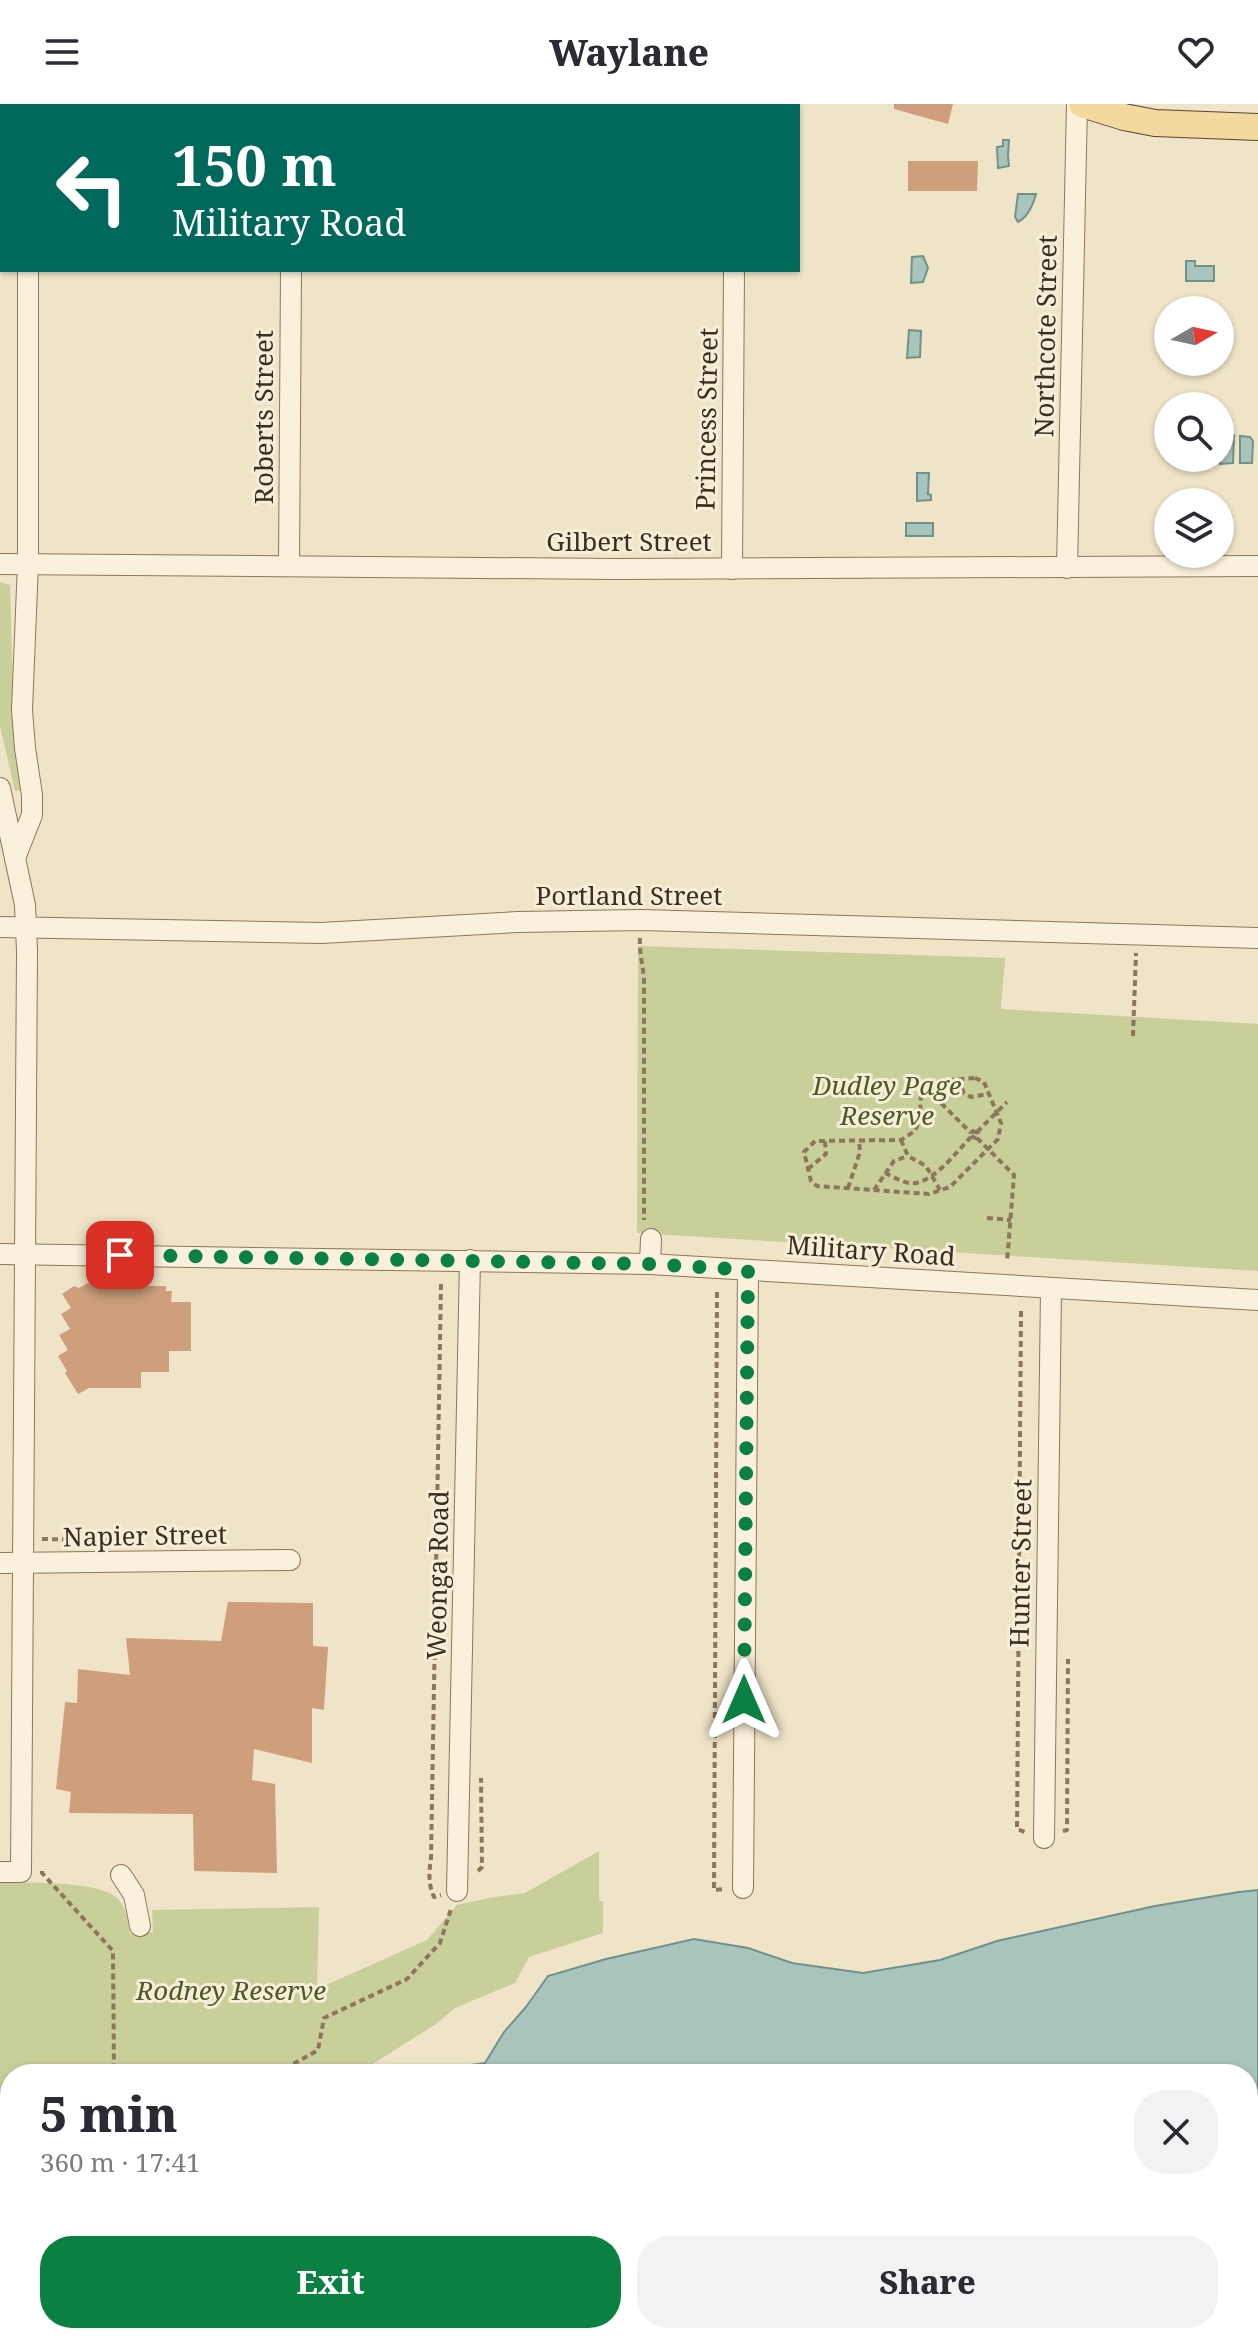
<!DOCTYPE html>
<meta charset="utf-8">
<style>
body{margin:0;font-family:"Noto Serif",serif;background:#f2f2f3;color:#2b2b33;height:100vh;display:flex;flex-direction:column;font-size:30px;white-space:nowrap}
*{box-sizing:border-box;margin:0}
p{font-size:26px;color:#7c7c81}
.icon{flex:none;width:44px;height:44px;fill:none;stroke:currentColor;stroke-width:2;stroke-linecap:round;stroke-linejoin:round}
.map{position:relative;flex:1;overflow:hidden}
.drawer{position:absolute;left:0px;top:1960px;width:1258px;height:280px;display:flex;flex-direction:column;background:#fff;border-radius:32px 32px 0 0;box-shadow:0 2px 6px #0004}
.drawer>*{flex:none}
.top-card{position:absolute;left:0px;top:0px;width:800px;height:168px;box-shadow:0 2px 6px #0004;background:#00695c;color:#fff;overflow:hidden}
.needle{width:52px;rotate:81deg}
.tools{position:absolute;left:1154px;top:192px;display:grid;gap:16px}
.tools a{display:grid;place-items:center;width:80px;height:80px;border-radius:50%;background:#fff;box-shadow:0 2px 6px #0004;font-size:40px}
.pin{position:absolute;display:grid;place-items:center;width:68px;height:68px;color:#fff;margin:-34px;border-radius:16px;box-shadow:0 4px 12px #0006}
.me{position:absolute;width:88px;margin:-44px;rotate:0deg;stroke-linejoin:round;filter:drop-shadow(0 0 6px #0008)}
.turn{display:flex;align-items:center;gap:28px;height:168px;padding:0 40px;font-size:36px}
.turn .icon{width:104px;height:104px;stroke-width:2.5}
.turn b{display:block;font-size:56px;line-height:68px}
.round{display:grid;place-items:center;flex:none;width:84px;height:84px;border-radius:32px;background:#f2f2f3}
.headline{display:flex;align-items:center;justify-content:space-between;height:136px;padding:0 40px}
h1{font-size:48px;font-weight:800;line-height:60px}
.button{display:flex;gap:16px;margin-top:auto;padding:16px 40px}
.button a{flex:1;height:92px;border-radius:32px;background:#0b8043;color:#fff;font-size:32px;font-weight:800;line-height:92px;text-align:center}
.button a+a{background:#f2f2f3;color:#2b2b33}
header{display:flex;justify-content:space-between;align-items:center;height:104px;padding:0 40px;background:#fff;font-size:36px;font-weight:800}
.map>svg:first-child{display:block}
.green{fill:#c9cf9b}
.water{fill:#a9c4bc;stroke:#6f938a;stroke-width:2}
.building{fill:#cf9f7d}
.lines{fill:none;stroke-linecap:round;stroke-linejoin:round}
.minor-casing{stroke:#8d765c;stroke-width:22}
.major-casing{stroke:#5b4430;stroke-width:28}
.path{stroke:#8d765c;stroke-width:4;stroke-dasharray:6 4;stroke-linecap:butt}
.minor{stroke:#faf1dc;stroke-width:20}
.major{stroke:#f3d9a0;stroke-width:26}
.route{stroke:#0b8043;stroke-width:14;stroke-dasharray:0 25.2}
.labels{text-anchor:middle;stroke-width:6;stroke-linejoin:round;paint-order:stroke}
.street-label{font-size:26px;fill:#3d2e20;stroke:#f7eed8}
.park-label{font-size:26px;font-style:italic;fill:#4d5a26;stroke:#f7eed8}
</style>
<header><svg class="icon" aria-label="menu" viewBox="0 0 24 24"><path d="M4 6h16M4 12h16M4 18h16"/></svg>Waylane<svg class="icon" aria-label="heart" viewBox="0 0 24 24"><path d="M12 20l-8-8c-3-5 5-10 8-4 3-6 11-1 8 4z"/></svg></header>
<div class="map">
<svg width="1258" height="2240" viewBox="0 0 1258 2240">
<rect width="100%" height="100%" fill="#f0e4c8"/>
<g class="green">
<path d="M0,478L10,481L14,632L24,686L15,687L0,622Z"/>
<path d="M638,842L1005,854L1001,905L1258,920V1167L637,1129Z"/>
<path d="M599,1747V1797H603V1829L529,1853L515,1879L455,1904L436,1920L357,1970H10V2149L0,2150V1779C27,1779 99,1776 118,1795C127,1804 128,1819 130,1830L153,1828L152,1806L319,1803L317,1885L427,1836L457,1801L494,1793L525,1789Z"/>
</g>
<g class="water">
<path d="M1003,36H1009L1008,51L1009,62L998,64L997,43L1003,42Z"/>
<path d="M1018,90H1036C1033,101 1028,113 1018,118L1015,113Z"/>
<path d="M923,152L928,164L923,178L911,179L912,153Z"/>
<path d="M1186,157H1195V162H1214V177H1186Z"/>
<path d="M909,226L921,227L920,253L907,254Z"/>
<path d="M1220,331H1234L1233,359L1220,360Z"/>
<path d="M1240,332L1250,333L1253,337L1252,359H1240Z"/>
<path d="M917,369H929L928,390L931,391V396L917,397Z"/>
<rect x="906" y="419" width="27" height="13"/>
<path d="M1258,1786V2240H73L77,2230H1248V1970H405L411,1963L443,1965L485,1959L504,1928L526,1903L548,1872L606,1855L694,1835L748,1844L792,1859L863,1869L940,1856L997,1837L1155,1802L1239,1788Z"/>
</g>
<g class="building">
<path d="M894,0H953L948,20L894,5Z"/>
<path d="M908,57H978L977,87H908Z"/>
<path d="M88,1179H139V1182H166V1187H172L171,1198H191V1247H169V1268H141V1284H89L78,1290L65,1269L67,1267L58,1252L68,1246L59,1231L70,1225L61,1210L71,1204L62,1190L74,1182L79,1184Z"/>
<path d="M228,1498L313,1499V1542L328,1543L324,1606L312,1604V1659L254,1645L252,1676L275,1680L277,1769L194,1767L193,1710L69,1709L71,1688L56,1685L65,1598L77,1599L78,1565L130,1571L126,1534L221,1537Z"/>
</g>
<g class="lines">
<g class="minor-casing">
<g id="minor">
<path d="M29,2V0"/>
<path d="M293,2V0"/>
<path d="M736,2V0"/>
<path d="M0,460L616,465L1258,462"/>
<path d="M289,461L291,166"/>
<path d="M1067,464L1077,0"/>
<path d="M732,465L734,166"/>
<path d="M0,684L25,801L27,847L21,1768H0"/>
<path d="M15,754L32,711V691L25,644L22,606L28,459V166"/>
<path d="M0,823L321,829L518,818L641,816L1258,834"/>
<path d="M0,1150L650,1160L1258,1196"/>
<path d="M650,1160L651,1135"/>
<path d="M0,1459L290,1456"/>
<path d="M1044,1734L1051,1185"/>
<path d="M121,1771L134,1791L140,1822"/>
<path d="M743,1784L748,1166"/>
<path d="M457,1787L470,1156"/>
</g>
</g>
<g class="major-casing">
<path id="major" d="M1082,0L1124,13L1155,19L1258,23"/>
</g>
<g class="path">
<path d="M640,834C639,848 643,861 644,875V1116"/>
<path d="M1133,932L1136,849"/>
<path d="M913,971L971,1029"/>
<path d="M975,974L984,978L1001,1019L998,1035L950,1083L929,1090L817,1082L811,1077L804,1048L815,1037L901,1036L915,1027L920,1015L921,988L935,977Z"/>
<path d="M958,975L964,989L971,993L988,990"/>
<path d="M973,1027L978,1029L976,1034L970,1032Z"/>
<path d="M977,1028L1007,998"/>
<path d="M977,1034L1014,1071L1007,1158"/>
<path d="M901,1036L908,1052L926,1062L940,1086"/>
<path d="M808,1065L826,1050L825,1037"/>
<path d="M885,1069C894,1073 906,1081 916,1079C938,1074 956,1048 971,1033"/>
<path d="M848,1084L860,1048L859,1037"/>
<path d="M874,1086L894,1057L908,1052"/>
<path d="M987,1114L1011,1116"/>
<path d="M441,1180L431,1754C429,1768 428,1780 434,1793L441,1791"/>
<path d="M717,1188L714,1786L726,1785"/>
<path d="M1021,1207L1017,1725L1025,1728"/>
<path d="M42,1435L112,1436"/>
<path d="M1063,1727L1067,1726L1068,1555"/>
<path d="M42,1767V1769L113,1847L114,1970"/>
<path d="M478,1767L482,1763L481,1674"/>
<path d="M276,1970L318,1946L324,1914L407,1875L440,1839L451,1805"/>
<path d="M0,2110L10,2109"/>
</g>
<use href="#minor" class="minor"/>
<use href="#major" class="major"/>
</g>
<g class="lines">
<path class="route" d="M120,1151L650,1160L748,1166L744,1596"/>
</g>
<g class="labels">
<g class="street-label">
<text transform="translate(1046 232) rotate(-89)" y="9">Northcote Street</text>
<text transform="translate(264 313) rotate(-90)" y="9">Roberts Street</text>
<text transform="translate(707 315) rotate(-89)" y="9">Princess Street</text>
<text x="629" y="447">Gilbert Street</text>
<text x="629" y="801">Portland Street</text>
<text transform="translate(871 1147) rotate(4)" y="9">Military Road</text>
<text transform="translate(145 1432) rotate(-1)" y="9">Napier Street</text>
<text transform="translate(1021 1459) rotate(-89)" y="9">Hunter Street</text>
<text transform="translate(438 1471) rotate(-89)" y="9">Weonga Road</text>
</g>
<g class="park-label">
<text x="887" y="991">Dudley Page<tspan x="887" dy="30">Reserve</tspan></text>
<text x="231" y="1896">Rodney Reserve</text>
</g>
</g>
</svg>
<div class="tools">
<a><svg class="needle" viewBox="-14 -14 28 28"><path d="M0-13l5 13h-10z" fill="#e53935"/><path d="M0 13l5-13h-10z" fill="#7c7c81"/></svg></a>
<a><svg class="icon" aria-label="search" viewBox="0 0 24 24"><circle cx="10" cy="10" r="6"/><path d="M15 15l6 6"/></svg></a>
<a><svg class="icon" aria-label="layers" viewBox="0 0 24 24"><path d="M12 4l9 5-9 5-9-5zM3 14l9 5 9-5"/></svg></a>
</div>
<div class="pin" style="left:120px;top:1151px;background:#d93025"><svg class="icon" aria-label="arrive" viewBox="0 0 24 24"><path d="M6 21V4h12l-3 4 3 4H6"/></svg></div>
<svg class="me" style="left:744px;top:1596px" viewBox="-20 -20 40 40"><path d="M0-17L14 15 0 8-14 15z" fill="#0b8043" stroke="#fff" stroke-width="4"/></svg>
<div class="top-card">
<div class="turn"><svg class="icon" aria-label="left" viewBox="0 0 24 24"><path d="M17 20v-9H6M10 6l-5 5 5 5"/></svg><div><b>150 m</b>Military Road</div></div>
</div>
<section class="drawer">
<div class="headline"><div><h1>5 min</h1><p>360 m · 17:41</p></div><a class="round"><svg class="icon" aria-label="close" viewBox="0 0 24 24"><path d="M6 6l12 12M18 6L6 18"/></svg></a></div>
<div class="button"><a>Exit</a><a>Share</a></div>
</section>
</div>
